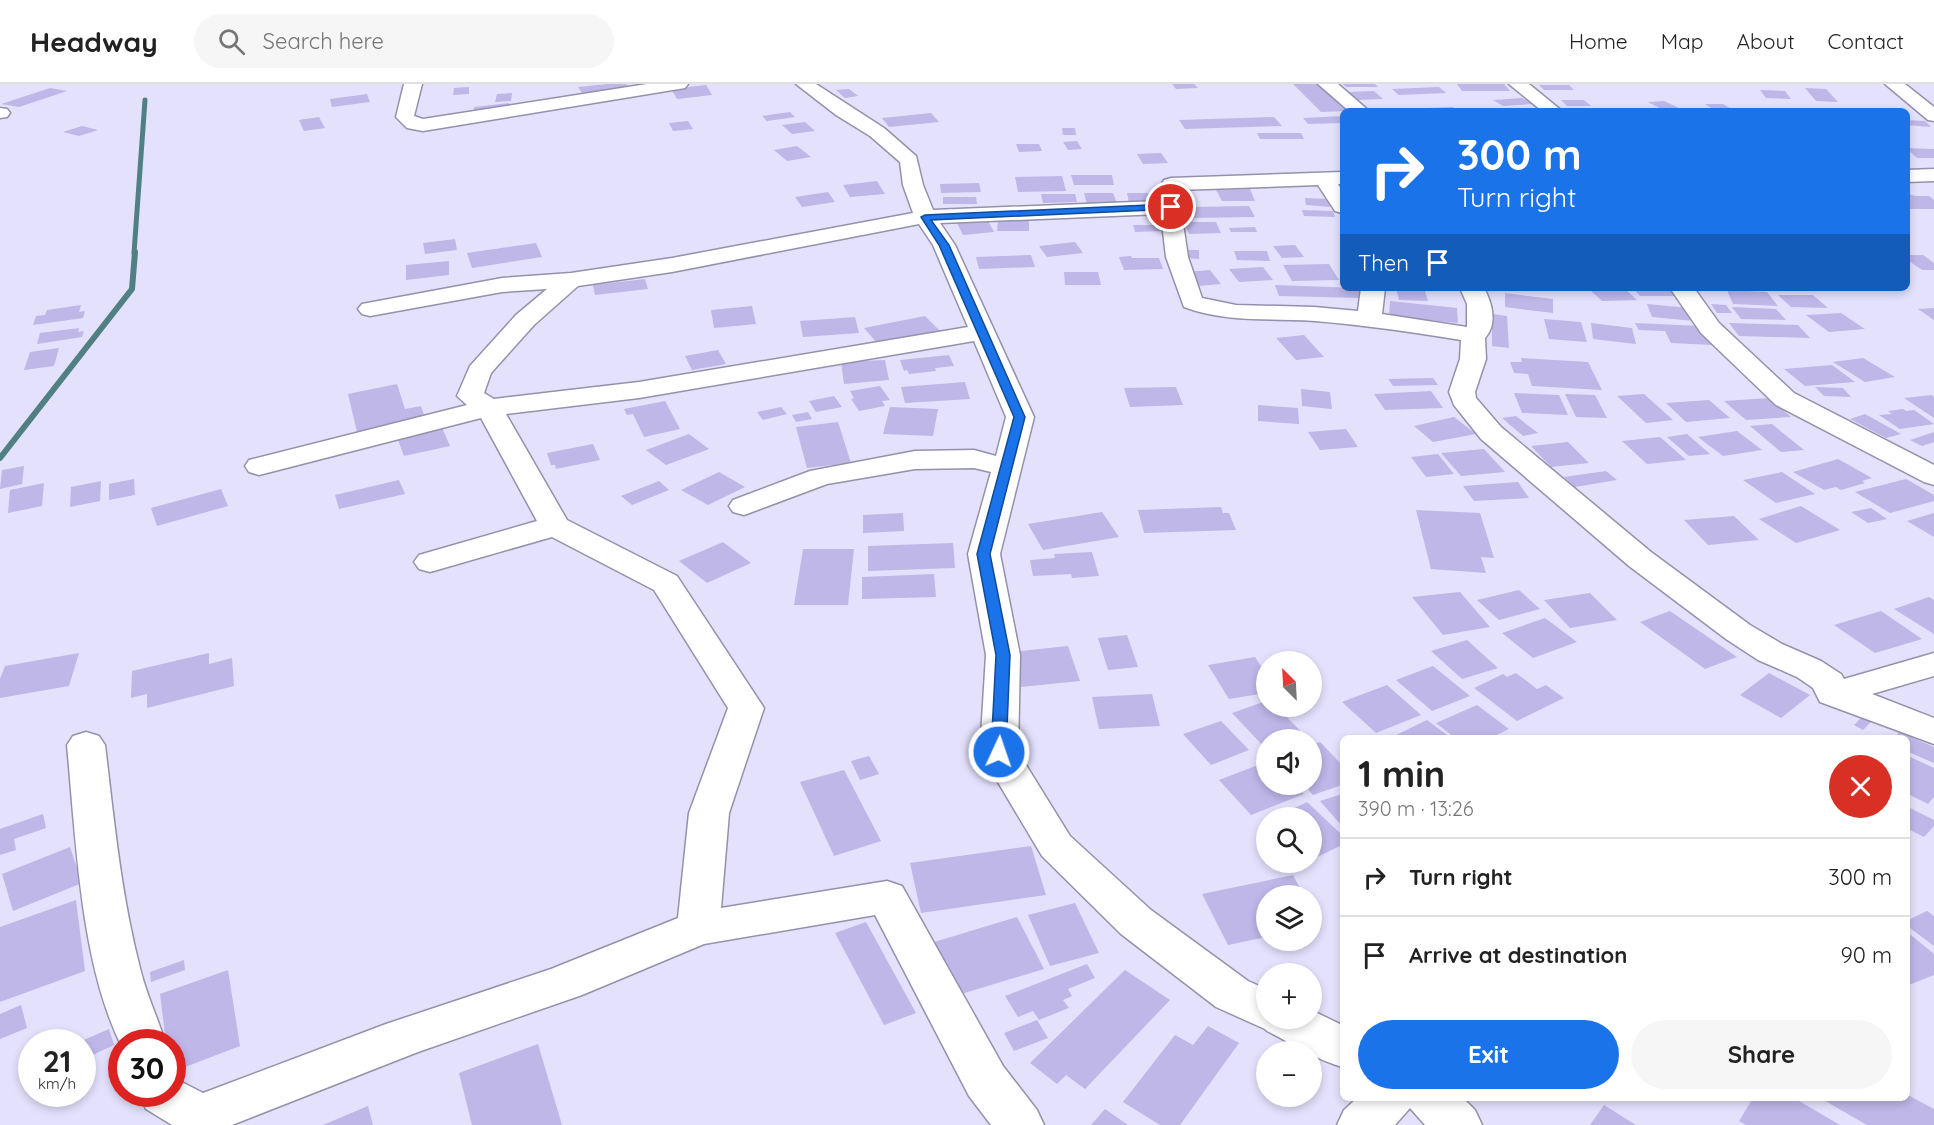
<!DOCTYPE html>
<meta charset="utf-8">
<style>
body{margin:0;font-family:Quicksand,sans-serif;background:#f6f6f6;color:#222;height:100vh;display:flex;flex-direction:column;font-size:22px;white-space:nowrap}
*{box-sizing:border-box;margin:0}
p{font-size:20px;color:#767676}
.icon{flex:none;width:33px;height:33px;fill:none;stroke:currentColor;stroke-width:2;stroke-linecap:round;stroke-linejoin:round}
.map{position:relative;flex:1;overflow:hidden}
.panel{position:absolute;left:1340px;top:651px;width:570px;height:366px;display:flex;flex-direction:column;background:#fff;border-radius:9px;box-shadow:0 3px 9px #0003}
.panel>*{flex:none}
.banner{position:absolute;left:1340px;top:24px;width:570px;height:183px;border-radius:9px;box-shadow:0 3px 9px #0003;background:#1a73e8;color:#fff;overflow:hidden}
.needle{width:39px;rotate:336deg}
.fabs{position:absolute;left:1256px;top:567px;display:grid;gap:12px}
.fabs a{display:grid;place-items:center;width:66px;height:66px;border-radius:50%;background:#fff;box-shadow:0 3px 9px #0003;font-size:30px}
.speed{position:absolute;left:18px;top:945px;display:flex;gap:12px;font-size:30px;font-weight:700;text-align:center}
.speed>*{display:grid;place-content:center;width:78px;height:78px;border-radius:50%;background:#fff;box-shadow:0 3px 9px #0003;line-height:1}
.speed small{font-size:15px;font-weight:400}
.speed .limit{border:9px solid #d22;background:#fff;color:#111}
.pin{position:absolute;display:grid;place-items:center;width:51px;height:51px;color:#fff;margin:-26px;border:3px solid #fff;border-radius:50%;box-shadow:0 2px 6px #0007}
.me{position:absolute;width:66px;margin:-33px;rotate:3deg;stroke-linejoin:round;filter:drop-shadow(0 0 4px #0008)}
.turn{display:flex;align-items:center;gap:21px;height:126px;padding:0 18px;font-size:27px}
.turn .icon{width:78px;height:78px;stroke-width:2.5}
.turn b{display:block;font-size:42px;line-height:51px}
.then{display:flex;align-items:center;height:57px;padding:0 18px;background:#0003;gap:12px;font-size:22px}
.round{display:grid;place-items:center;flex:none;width:63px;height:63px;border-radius:32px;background:#f6f6f6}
.headline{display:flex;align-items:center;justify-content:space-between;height:102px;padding:0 18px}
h1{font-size:36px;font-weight:700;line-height:45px}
.primary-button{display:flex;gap:12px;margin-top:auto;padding:12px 18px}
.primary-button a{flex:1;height:69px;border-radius:36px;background:#1a73e8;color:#fff;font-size:24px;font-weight:700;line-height:69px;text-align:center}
.primary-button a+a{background:#f6f6f6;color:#222}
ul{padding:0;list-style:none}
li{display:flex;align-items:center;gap:18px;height:78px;padding:0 18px;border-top:2px solid #e0e0e0}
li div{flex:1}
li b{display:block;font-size:22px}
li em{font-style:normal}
header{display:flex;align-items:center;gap:36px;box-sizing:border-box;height:84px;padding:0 30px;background:#fff;border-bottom:2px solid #e0e0e0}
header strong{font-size:28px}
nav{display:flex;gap:33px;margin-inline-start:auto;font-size:21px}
.search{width:420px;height:54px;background:#f6f6f6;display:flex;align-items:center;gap:15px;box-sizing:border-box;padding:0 21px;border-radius:33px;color:#767676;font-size:22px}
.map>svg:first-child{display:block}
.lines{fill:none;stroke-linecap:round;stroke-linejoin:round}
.stream-far1{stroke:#518084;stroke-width:5}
.stream{stroke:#518084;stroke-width:6}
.building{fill:#beb7e8}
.minor-casing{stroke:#9491ab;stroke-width:3}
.minor{fill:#fff;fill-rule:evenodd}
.route{fill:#1a73e8;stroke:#114b97;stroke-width:1.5}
</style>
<header>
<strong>Headway</strong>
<div class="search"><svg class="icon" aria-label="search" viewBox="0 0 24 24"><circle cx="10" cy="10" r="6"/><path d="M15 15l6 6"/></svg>Search here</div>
<nav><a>Home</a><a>Map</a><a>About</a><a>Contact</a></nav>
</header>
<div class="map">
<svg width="1934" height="1041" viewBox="0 0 1934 1041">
<rect width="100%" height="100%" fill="#e4e1fd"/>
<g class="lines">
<path class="stream-far1" d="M134,169L145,16"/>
<path class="stream" d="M0,374L132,205L135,168"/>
</g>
<g class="building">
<path d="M608,0H626L629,4L582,9L578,3Z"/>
<path d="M1172,0H1194L1198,4L1176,5Z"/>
<path d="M1293,0H1320L1348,27L1321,28Z"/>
<path d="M1343,0H1375L1378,3H1346Z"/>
<path d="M1457,0H1504L1510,7H1462Z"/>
<path d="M706,1L712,11L677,15L671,5Z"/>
<path d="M1539,1H1569L1574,6H1544Z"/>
<path d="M469,3V10L453,11L454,4Z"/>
<path d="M1439,3L1446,9L1399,11L1392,5Z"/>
<path d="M50,4L67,7L19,23L1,20Z"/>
<path d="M1805,4L1826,5L1838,18L1816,17Z"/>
<path d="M849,5L858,12L845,14L836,6Z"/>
<path d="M1760,6L1785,7L1791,15L1766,14Z"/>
<path d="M1374,7L1383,15L1357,16L1348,8Z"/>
<path d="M512,9L511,17L495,18L497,10Z"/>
<path d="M367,10L370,18L332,23L330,15Z"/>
<path d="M1522,14L1533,20L1503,22L1493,16Z"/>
<path d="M1561,16H1584L1591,22H1567Z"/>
<path d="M1664,17L1681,25L1665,27L1648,18Z"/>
<path d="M509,19L510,25L475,29L474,23Z"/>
<path d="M1705,20H1723L1735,27H1716Z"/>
<path d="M1453,23L1458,27H1430L1427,24Z"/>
<path d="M790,28L795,33L767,37L762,32Z"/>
<path d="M931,29L939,38L889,43L882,34Z"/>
<path d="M1342,32V39L1308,40L1303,34Z"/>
<path d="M319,33L325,44L304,47L299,36Z"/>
<path d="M1274,33L1282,42L1185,45L1179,36Z"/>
<path d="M1906,36L1925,37L1931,43L1906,41Z"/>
<path d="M688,37L693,45L673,47L669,39Z"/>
<path d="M805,38L815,47L792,50L782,41Z"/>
<path d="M82,42L98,46L79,52L63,48Z"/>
<path d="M1062,44H1075L1076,51H1063Z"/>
<path d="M1257,49H1301L1304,55H1260Z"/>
<path d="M1077,57L1082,65L1068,66L1063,58Z"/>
<path d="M1016,60H1039L1042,67L1019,68Z"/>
<path d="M797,62L811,73L787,77L774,66Z"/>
<path d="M1906,64L1934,65V74H1917Z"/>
<path d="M1161,69L1168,79L1143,80L1137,70Z"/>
<path d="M1071,91H1112L1114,101H1074Z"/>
<path d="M1062,92L1066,107L1018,108L1015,93Z"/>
<path d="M877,97L885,110L850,113L843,101Z"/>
<path d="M979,99L981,108L941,109L940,100Z"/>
<path d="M1250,105L1255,117H1222L1216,106Z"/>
<path d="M828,108L835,118L802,123L795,113Z"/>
<path d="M1084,109H1113L1117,119L1087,120Z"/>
<path d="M1127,109H1153L1154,119H1129Z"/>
<path d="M1906,109L1915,112H1929L1934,116V125H1911L1906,122Z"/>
<path d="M1041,110H1075L1077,118L1043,119Z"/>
<path d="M943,113H976L977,120H943Z"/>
<path d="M1305,114L1329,115L1330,123L1306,121Z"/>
<path d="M1249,122L1255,133L1194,134L1192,130H1185L1184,126H1192L1191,123Z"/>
<path d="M1302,126L1333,127L1335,133L1304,132Z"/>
<path d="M979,135L980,138L988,137L994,148L963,151L957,139Z"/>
<path d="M998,137H1029V147H997Z"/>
<path d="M1184,138H1216L1221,149L1189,150Z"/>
<path d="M1133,141H1160L1162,147L1135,148Z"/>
<path d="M1255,143L1257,148H1231L1229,144Z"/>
<path d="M455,155L457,166L425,170L423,159Z"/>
<path d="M1075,158L1083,169L1047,173L1039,162Z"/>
<path d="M536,159L542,173L472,184L467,169Z"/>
<path d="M1295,161L1304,173L1282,174L1273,162Z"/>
<path d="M1185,166H1199V175L1185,174Z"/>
<path d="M1234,167H1267L1270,177L1237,176Z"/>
<path d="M1031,171L1035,183L979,185L976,173Z"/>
<path d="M1906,171H1923L1934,179V186H1922L1906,175Z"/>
<path d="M1131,172L1132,174H1159L1163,185L1124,186L1119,173Z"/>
<path d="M449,177V191L406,196V181Z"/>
<path d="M1329,180L1339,196L1292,197L1283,181Z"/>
<path d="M1263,183L1273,196L1239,198L1229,185Z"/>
<path d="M1210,186L1221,200L1198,202L1188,188Z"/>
<path d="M1064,188H1098L1101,201H1065Z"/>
<path d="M645,195L648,205L595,211L593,201Z"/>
<path d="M1275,201L1358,204L1361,214L1279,212Z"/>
<path d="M1396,204H1424L1428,217L1399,216Z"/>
<path d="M1588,204H1624L1637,216L1602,217Z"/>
<path d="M1633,204H1668L1675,212H1640Z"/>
<path d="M1727,206L1767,208L1778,222L1733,220Z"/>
<path d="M1505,209L1553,215V229L1505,223Z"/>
<path d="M1778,211H1813L1828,224L1791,223Z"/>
<path d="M1390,217L1457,224L1458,239L1389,232Z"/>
<path d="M1647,220L1690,224L1695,237L1652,233Z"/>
<path d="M1711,220L1726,221L1732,229H1717Z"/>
<path d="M81,221L79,228L85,227L83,234L33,241L36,232L45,231L47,226Z"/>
<path d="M752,222L756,240L714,244L711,226Z"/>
<path d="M1732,223L1776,225L1786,236L1741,235Z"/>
<path d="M1934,224V236L1918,225Z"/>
<path d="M1841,229L1865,245L1829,248L1806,231Z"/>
<path d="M1492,230L1507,232L1509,264L1492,262Z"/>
<path d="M925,232L941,248L878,260L864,244Z"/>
<path d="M855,233L859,249L803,253L800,237Z"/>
<path d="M1544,235L1581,238L1587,258L1549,255Z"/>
<path d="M1591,239L1632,244L1636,260L1593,255Z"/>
<path d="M1635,239L1700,242L1712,261L1671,259L1665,247L1639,246Z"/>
<path d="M1729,239L1798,241L1810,254L1739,252Z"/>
<path d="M79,244L78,248L84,247L82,253L37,260L40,249Z"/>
<path d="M1304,251L1324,273L1296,276L1276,254Z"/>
<path d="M59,264L54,282L24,286L30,268Z"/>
<path d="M718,266L726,280L692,286L685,272Z"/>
<path d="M949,271L954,282L935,284L936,287L909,290L907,286L904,287L900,276Z"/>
<path d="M1521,274L1588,278L1602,306L1532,302L1528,290L1514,289L1510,278H1522Z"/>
<path d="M1863,274L1895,293L1865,298L1833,278Z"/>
<path d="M885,276L889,296L844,300L841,278Z"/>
<path d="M1832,281L1855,298L1805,302L1784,285Z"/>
<path d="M1433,294L1438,301L1393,302L1388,295Z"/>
<path d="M965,298L970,315L905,319L901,303Z"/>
<path d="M397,300L405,325L421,322L425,334L357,348L348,310Z"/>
<path d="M880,302L890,316L882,317L885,322L859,327L851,315L854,314L850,307Z"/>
<path d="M1176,303L1183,321L1130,323L1124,304Z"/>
<path d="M1815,303L1843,304L1851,313L1824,312Z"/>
<path d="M1301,305L1330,308L1332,325L1302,322Z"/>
<path d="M1431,307L1443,324L1385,326L1374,310Z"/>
<path d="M1514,309L1559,311L1568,331L1522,329Z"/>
<path d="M1565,310L1595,311L1607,334L1576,333Z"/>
<path d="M1644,310L1673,336L1646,339L1617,312Z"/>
<path d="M1932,311L1934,313V334L1904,314Z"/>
<path d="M834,312L842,323L816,328L809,317Z"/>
<path d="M1769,314L1791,333L1746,336L1724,317Z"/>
<path d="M1709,316L1730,334L1686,338L1666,319Z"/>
<path d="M665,317L680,345L644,353L633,330L627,331L624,325Z"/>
<path d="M1258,321L1298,324L1299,340L1258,337Z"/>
<path d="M781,323L787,330L763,336L757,328Z"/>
<path d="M890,323L938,325L933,352L883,350Z"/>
<path d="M1903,325L1906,327L1914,326L1934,340L1900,345L1879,331L1892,330L1888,327Z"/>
<path d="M808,328L812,335L796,338L792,331Z"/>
<path d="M1865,330L1901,350L1886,354L1850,335Z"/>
<path d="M1516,332L1538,349L1523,352L1502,334Z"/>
<path d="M1454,333L1476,350L1433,358L1414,342Z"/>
<path d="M838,338L851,379L807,384L796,343Z"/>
<path d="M1772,340L1804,366L1781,368L1750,342Z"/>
<path d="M441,341L450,362L404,372L396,351Z"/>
<path d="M1346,345L1358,363L1320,366L1308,348Z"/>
<path d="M1737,347L1762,366L1723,372L1698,353Z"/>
<path d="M1934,348V358L1922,362L1910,356Z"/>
<path d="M689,350L709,365L666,381L646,366Z"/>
<path d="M1687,350L1710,370L1689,372L1667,353Z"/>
<path d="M1660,353L1686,376L1647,380L1622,357Z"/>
<path d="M1568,358L1589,379L1551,383L1531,362Z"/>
<path d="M593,360L600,376L556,385L555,381H551L547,369Z"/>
<path d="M1484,365L1505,388L1461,392L1441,369Z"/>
<path d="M1438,370L1454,390L1426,393L1411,373Z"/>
<path d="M1838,375L1872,394L1862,397L1865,399L1841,406L1836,403L1824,406L1793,388Z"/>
<path d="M24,382L22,400L0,405L2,386Z"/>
<path d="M1606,387L1617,396L1575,403L1564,393Z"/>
<path d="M719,388L745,403L708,421L681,406Z"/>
<path d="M1782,388L1815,410L1776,419L1743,396Z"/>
<path d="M134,395L135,411L109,416V400Z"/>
<path d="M1906,395L1934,411V417L1890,429L1855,408Z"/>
<path d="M399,396L405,410L339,425L335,411Z"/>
<path d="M101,397L100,417L70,423L71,403Z"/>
<path d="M659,397L669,406L632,421L621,412Z"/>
<path d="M1518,398L1529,414L1474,417L1463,402Z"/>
<path d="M44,399L42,422L8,429L10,406Z"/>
<path d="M221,405L228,422L157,442L151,424Z"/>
<path d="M1801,422L1840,446L1796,459L1759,435Z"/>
<path d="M1221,423L1223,429H1229L1236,446L1144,449L1138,426Z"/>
<path d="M1871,424L1887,435L1868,439L1851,428Z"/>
<path d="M1416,426L1480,429L1494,474L1481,473L1486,489L1431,485Z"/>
<path d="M1102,428L1119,453L1043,466L1028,440Z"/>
<path d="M903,429L904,447L863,449V431Z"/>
<path d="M1934,429V453L1907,437Z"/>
<path d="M1734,432L1759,456L1708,461L1684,436Z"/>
<path d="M723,458L751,479L707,499L679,477Z"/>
<path d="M953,459L955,484L868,487V462Z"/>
<path d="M803,465H854L848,521H794Z"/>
<path d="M1092,468L1099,492L1072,494L1071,490L1033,492L1030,476L1055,474L1054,470Z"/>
<path d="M934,490L936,513L862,515V493Z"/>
<path d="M1519,506L1540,525L1499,536L1477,516Z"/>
<path d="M1460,508L1490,543L1443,551L1412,513Z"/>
<path d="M1590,509L1617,536L1570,544L1544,516Z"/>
<path d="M1929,513L1934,516V550L1894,525Z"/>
<path d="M1670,527L1737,573L1705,585L1640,538Z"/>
<path d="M1881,527L1922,555L1875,569L1834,541Z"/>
<path d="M1545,534L1577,558L1533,574L1502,549Z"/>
<path d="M1127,551L1138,583L1108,586L1098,554Z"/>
<path d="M1467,556L1498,584L1462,595L1431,567Z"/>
<path d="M1068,562L1080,597L1021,603L1011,568Z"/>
<path d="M79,569L69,602L0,614V595L5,582Z"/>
<path d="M209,569V580L232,574L234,602L147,624V610L131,614L132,587Z"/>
<path d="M1255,573L1266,590V609L1229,615L1208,581Z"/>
<path d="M1433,582L1470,612L1432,627L1396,596Z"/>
<path d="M1516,589L1537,605L1546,601L1564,614L1517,637L1474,604L1503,590L1507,593Z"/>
<path d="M1769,589L1810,611L1781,634L1740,611Z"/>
<path d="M1387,601L1421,631L1376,649L1342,618Z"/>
<path d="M1152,610L1160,642L1099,645L1092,613Z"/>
<path d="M1266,617V622H1276L1308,655L1266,656V665L1232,629Z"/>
<path d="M1477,621L1509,645L1490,654H1455L1436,639Z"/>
<path d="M1864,631L1873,636L1863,646L1854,641Z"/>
<path d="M1427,636L1451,654H1390Z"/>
<path d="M1221,637L1249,666L1211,681L1183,650Z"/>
<path d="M1899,648L1934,663V679L1906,667V654H1895Z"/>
<path d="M1320,658L1342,681V701L1313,711L1304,700H1311V661Z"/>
<path d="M1906,671L1934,684V713L1928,720L1906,709Z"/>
<path d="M869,672L879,690L860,696L851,677Z"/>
<path d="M1266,678V700H1294L1304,710L1251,731L1219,696Z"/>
<path d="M844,686L881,757L834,772L800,698Z"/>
<path d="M1342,710V742L1320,717Z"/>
<path d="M1307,718L1342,751V761L1311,776V734H1273Z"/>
<path d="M1906,722L1934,736V742L1924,753L1906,744Z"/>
<path d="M43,730L46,744L14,755L16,766L0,771V745Z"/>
<path d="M1031,762L1046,811L921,829L910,779Z"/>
<path d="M70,763L82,799L13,827L2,790Z"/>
<path d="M1293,791L1304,812H1266V853L1228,861L1202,810Z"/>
<path d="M76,816L85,887L0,918V843Z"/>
<path d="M1075,819L1099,869L1050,882L1028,831Z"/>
<path d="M1311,823L1321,841L1311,843Z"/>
<path d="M1927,827L1934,832V862L1906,841V837Z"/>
<path d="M1017,833L1044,885L958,911L934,858Z"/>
<path d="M866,838L916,929L884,941L835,849Z"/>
<path d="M1906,847L1934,870V891L1906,902Z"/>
<path d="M184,876L185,886L151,898L150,888Z"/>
<path d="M1087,880L1095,894L1068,905L1072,912L1063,916L1069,924L1039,936L1033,927L1018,933L1005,912Z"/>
<path d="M228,886L240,962L172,988V958H166L160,910Z"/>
<path d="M1125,886L1170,916L1085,1005L1066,991L1057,1000L1030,979Z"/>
<path d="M21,921L27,944L0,955V930Z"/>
<path d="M1037,936L1048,954L1014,967L1004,949Z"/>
<path d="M1208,942L1239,959L1180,1041H1160L1123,1018L1175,951L1193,961Z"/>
<path d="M109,945L114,961L82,976V958H79Z"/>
<path d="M538,960L562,1041H472L459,989Z"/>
<path d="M1906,1010L1934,1025V1041H1867L1820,1014H1906Z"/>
<path d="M1753,1014H1794L1840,1041H1746L1739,1037Z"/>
<path d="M1604,1021L1636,1041H1590Z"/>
<path d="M368,1022L373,1041H323Z"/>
<path d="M1105,1025L1128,1041H1091Z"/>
</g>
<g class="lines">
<g class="minor-casing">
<g id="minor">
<path d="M404,0H422L414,32L423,35L647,0H688L685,4L679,5L423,47L407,44L396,33Z"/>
<path d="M796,0H816L884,44L916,72L923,101L933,126L1159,117L1158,105L1164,96L1171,94L1342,88V100H1338L1342,107V129L1335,127L1318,101L1178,106L1188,173L1202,214L1236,221L1314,223L1358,227L1361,204H1385L1382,230L1467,243V220L1460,204H1484C1492,219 1498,240 1485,254L1486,275L1475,308L1476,314L1501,343L1651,468L1750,541L1782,560L1821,577L1841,590L1844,595L1934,569V592L1872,610L1934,634V660L1820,618L1813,604L1797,593L1758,576L1726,555L1629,482L1481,355L1454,321L1449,308L1460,275L1461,256C1412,248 1364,241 1315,237C1270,234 1227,239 1184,223L1166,173L1161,130L940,139L955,161L1034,333L1000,470L1020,571L1018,668L1070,752L1151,826L1248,897L1266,905V934H1311V926L1342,941V983C1315,975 1293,960 1267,947L1265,945L1216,923L1121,850L1042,772L980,668L986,571L968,470L991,388L974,384L915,385L827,400L744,431L733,428L729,422L733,416L810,387L915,367L974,366L996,372L1006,333L974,257L639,314L506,330L567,436L677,492L764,624L729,729L721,824L887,797L902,802L1003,982L1037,1026L1044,1041H991L969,1012L875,831L704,860L582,911L418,968L232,1041H172L146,1025L139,1010H172V993L203,1009L386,940L551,885L678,834L689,729L728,624L654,506L552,453L430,488L419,485L414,478L419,471L537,437L481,334L259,391L249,388L245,382L249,376L467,321L457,312L470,282L516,231L547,205L502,208L370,232L362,230L358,225L362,220L502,194L571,189L672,174L913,129L903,101L900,78L870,52L836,31ZM919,140L933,161L968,243L639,298L494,315L484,309L491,289L534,241L578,202L672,188Z"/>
<path d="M1318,0H1338L1369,27H1349Z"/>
<path d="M1509,0H1529L1562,27H1542Z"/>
<path d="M1885,0H1905L1934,23V37L1928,36Z"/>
<path d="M0,24L7,25L10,29L7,33L0,34Z"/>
<path d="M1934,85V97L1906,98V86Z"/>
<path d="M1670,204H1694L1719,239L1794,309L1934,381V401L1924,398L1776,321L1701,249Z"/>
<path d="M86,648L99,652L105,661C114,736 121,811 140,884C146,910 158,934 165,958H122V963C80,880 76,754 67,661L73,652Z"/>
<path d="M1357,1014H1463L1475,1026L1482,1041H1425L1410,1024L1395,1041H1337L1344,1026Z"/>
</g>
</g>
<use href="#minor" class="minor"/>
</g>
<path class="route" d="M1171,120L1174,121V125L931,136L949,161L1025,333L990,470L1010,571L1006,668L1004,671H993L991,668L996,571L977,470L1014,333L939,161L921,133L925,131Z"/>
</svg>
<div class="fabs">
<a><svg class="needle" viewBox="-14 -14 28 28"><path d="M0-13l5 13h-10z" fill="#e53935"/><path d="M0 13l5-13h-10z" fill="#767676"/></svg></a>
<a><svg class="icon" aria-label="sound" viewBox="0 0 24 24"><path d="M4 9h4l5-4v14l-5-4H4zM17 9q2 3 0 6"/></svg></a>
<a><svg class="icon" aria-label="search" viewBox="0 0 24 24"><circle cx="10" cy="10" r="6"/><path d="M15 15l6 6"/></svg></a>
<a><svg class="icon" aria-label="layers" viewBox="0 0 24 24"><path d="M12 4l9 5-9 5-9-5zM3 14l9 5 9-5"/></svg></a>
<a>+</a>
<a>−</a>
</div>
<div class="speed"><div>21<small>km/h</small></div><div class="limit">30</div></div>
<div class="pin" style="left:1171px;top:123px;background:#d93025"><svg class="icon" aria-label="arrive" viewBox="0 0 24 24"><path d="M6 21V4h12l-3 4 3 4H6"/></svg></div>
<svg class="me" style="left:999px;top:668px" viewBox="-20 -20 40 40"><circle r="17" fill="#1a73e8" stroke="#fff" stroke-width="3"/><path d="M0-11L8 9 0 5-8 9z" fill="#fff"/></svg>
<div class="banner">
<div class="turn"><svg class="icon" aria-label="right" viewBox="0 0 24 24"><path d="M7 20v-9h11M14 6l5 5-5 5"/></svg><div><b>300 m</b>Turn right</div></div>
<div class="then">Then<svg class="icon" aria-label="arrive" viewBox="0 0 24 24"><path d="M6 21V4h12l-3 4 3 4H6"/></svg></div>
</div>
<section class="panel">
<div class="headline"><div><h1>1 min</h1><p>390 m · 13:26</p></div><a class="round" style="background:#d93025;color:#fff"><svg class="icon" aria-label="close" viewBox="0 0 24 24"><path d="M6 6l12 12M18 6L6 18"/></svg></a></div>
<ul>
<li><svg class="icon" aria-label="right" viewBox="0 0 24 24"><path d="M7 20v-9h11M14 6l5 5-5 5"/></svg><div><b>Turn right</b></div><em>300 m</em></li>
<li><svg class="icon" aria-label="arrive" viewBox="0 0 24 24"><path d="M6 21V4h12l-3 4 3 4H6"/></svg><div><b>Arrive at destination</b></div><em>90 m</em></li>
</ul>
<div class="primary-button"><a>Exit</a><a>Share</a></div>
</section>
</div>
